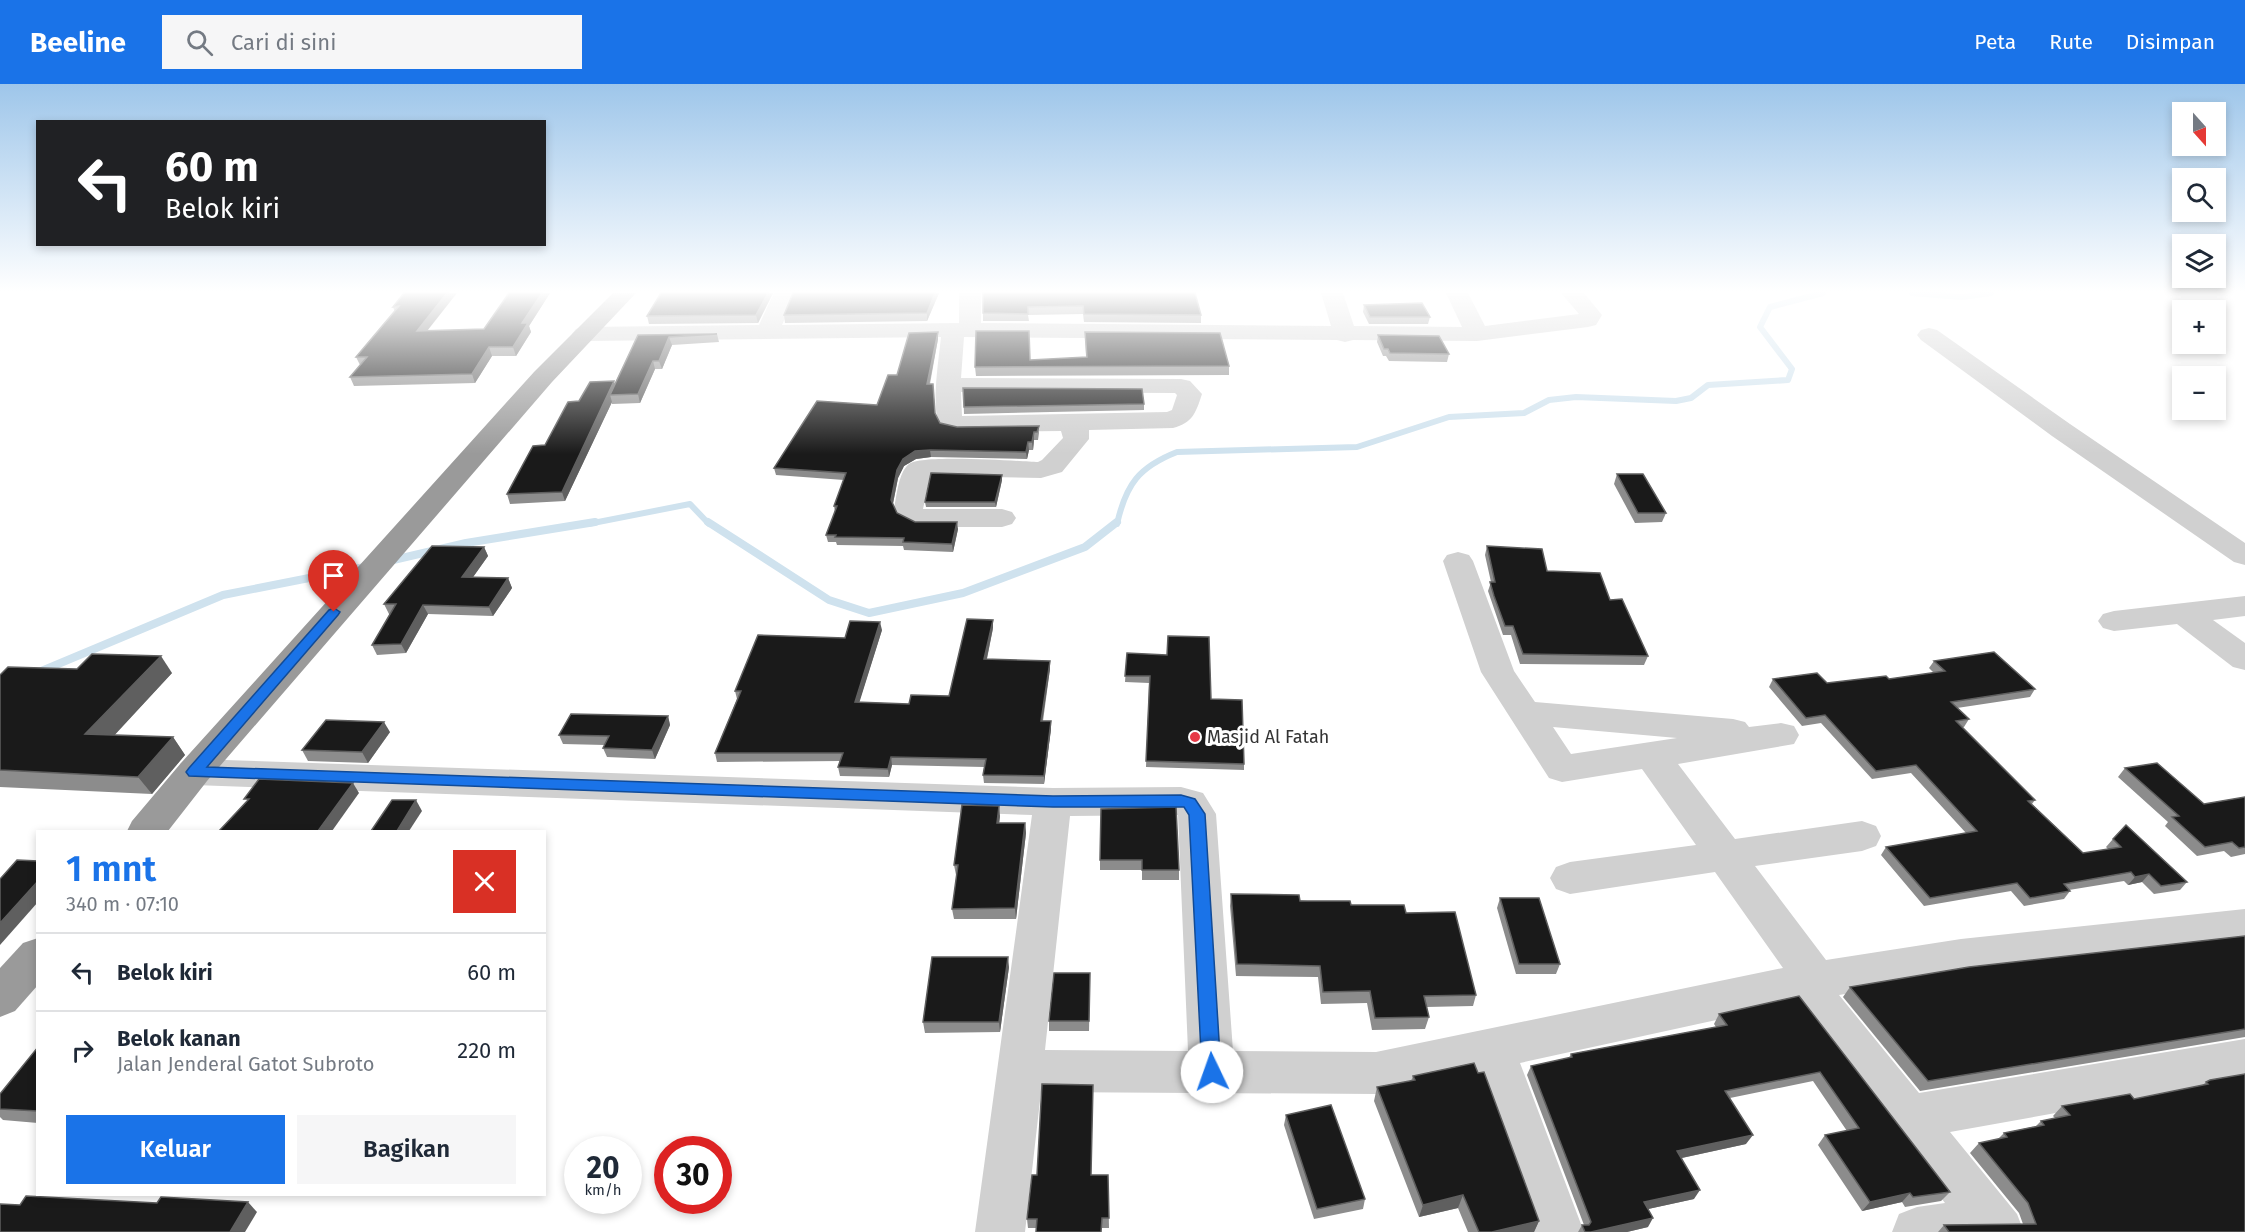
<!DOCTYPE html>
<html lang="id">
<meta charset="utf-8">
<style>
body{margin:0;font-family:"Fira Sans",sans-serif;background:#f6f6f7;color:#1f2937;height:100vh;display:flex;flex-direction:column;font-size:22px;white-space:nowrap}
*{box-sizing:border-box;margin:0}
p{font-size:20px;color:#747a83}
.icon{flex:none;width:33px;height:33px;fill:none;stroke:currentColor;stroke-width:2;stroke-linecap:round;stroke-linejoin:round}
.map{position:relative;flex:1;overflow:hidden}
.details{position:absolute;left:36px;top:746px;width:510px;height:366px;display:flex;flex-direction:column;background:#fff;border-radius:0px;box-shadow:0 3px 9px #0003}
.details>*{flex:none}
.banner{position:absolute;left:36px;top:36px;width:510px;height:126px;border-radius:0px;box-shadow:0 3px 9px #0003;background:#202124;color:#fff;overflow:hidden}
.needle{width:39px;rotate:159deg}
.controls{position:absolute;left:2172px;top:18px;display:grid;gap:12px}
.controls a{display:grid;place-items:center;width:54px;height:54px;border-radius:0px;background:#fff;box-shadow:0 3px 9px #0003;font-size:30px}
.speed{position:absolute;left:564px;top:1052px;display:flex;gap:12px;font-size:30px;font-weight:700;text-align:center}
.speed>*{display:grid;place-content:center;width:78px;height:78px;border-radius:50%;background:#fff;box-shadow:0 3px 9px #0003;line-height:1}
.speed small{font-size:15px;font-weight:400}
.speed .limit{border:9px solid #d22;background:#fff;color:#111}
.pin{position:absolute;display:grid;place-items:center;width:51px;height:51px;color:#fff;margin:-62px -26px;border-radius:50% 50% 50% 0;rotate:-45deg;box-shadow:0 0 6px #0007}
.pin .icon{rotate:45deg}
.me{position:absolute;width:66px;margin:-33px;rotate:357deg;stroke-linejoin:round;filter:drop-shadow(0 0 4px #0008)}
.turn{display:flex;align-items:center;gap:21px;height:126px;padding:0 30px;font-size:27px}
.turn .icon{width:78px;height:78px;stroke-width:2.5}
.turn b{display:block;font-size:42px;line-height:51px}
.round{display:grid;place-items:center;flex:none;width:63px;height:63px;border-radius:0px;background:#f6f6f7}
.headline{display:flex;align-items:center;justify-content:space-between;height:102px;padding:0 30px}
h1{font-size:36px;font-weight:600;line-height:45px;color:#1a73e8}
.button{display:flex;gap:12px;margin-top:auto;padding:12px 30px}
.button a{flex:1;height:69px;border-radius:0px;background:#1a73e8;color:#fff;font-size:24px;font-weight:600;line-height:69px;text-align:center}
.button a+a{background:#f6f6f7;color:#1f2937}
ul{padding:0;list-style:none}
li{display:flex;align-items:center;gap:18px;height:78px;padding:0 30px;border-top:2px solid #e0e1e3}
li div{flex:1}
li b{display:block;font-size:22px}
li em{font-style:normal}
header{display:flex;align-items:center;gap:36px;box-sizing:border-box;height:84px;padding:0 30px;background:#1a73e8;color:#fff}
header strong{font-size:28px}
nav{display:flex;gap:33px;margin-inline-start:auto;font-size:21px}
.search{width:420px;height:54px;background:#f6f6f7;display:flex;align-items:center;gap:15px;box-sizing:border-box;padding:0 21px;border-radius:0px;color:#747a83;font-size:22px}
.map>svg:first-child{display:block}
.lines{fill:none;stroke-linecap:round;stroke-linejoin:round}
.stream-far1{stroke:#cfe2ee;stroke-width:6}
.stream{stroke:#cfe2ee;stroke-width:8}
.minor{fill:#d0d0d0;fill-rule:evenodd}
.highway{fill:#9a9a9a;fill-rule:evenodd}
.wall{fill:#8c8c8c}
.shaded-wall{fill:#5f5f5f}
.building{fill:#1a1a1a;stroke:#5f5f5f;stroke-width:1.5}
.route{fill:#1a73e8;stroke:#114b97;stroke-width:1.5}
.poi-dot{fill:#e63946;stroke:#fff;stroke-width:2}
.labels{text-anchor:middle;stroke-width:6;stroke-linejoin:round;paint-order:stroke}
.poi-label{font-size:18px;fill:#333;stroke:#fff;text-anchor:start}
</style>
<header>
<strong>Beeline</strong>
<div class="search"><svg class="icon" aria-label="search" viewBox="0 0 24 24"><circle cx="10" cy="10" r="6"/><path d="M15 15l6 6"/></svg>Cari di sini</div>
<nav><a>Peta</a><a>Rute</a><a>Disimpan</a></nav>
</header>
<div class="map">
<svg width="2245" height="1148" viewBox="0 0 2245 1148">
<rect width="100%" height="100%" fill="#fff"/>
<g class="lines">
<g class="stream-far1">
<path d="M1912,209L1962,213L1991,209"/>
<path d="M588,440L690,420L709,440"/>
<path d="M1117,440C1126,400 1139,383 1177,368L1357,363L1449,333L1524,329L1549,316L1576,313L1676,317L1691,314L1708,301L1788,296L1792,285L1760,243L1770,223L1823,209"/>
</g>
<g class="stream">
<path d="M708,438L829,516L869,529L963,509L1085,463L1117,438"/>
<path d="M389,477L466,459L595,438"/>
<path d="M39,588L223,511L365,483"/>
</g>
<g class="minor">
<path d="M774,209H796L782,241L959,239V209H981V239L1331,242L1321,209H1343L1354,242L1462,243L1446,209H1468L1485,242L1579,230L1561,209H1584L1602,231L1596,241L1588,243L1477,257L1353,256L1345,258L1337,256L964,253L961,294L1181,295L1190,297L1202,310C1196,328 1193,339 1173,344L1089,346V355L1062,388L1041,394L930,392L923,425H1002L1012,428L1016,434L1012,440L1002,443H916L900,436L894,424C897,412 898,389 909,380C921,370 1017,377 1038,378L1042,376L1063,354L1061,347L958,348L941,344C930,328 939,274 941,253L584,257L576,255L572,250L576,245L584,243L759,241ZM961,308L1175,309L1177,311L1172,326L1167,328L962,332Z"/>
<path d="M1929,244L1937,246L2070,340L2245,459V481L2234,478L2052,352L1921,256L1917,251L1921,246Z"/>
<path d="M1458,468L1469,471L1473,477L1514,587L1535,618L1733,635L1745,638L1749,643L1781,639L1794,642L1799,651L1794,660L1678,680L1735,755L1862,737L1876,742L1881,752L1876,762L1862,767L1755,782L1826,876L1961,855L2245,825V859L1961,891L1839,911L1919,1009L2245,955V995L1950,1048L2017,1130L2024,1148H1892L1899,1130L1917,1123L1945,1119L1794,919L1520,979L1584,1148H1534L1477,988L1376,1010L1041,1008L1025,1148H975L1032,731L194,701L181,697L176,688L181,679L194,675L1053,704L1181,703L1203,709L1216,730L1233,967L1376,968L1783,884L1715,788L1570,810L1556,805L1550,794L1556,783L1570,778L1696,761L1642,685L1562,698L1549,694L1481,588L1443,477L1447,471ZM1553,643L1677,654L1571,670ZM1178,731L1188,967L1045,966L1070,732Z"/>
<path d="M2245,512V532L2213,536L2245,559V586L2233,583L2177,540L2114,547L2103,544L2098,537L2103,530L2114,527Z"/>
</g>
<g class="highway">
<path d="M613,209H636L552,298L207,697L168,747H127L132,737L181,679L534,288Z"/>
<path d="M38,854V901L15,927L0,933V884L23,859Z"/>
</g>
</g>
<g class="wall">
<path d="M404,209L428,247L484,245L509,209H550L529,242L531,248L516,272H492L475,299L354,302L350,293L360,281L356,273L395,228L393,223Z"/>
<path d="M773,209L758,239L649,240L647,232Z"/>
<path d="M793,209H939L927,237L785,239L784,231Z"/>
<path d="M983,209L1201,231V239L1084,238L1083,230L1028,231L1029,237H983Z"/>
<path d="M1364,221L1430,233L1428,240H1369L1363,228Z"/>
<path d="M938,248V255L930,300L935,330L940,339L957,343L1039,342V349L1038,356H1034L1033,366H1029L1027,375L931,373L916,375L904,382L898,394L893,420L897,429L915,438L958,445L953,468L904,466L903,462L837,461L836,458H828L826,451L835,428L834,422L844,396L776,391L774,384L877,321L897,291Z"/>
<path d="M1085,248L1229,282V291L976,292L975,283L1030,276L1086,273Z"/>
<path d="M717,250L719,258L672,261L662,285H655L640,319L612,320V318L565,417L510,420L507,410L579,317L615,299L638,251Z"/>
<path d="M1378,251L1449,270L1447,278L1389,277L1386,272H1383L1377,258Z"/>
<path d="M963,304L1144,320V326L964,330Z"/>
<path d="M1617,390L1666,429L1662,438L1635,439L1614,400Z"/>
<path d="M1002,396L996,423H926L925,418Z"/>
<path d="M1487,462L1610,516L1648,572L1644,581L1520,580L1511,551H1503L1488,507L1491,498L1485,471Z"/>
<path d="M484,463L488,472L473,493L508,494L512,504L493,532L428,530L406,569L377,571L372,561L390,530H389L384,520Z"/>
<path d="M993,544L987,575L1050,585L1043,637H1051V645L1044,700L984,699L983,691L984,683L892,681L889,693L840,692L838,683L840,677L717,678L715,669L737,615L735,607L845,554L882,546L859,618L909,620L949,612Z"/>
<path d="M1127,569L1244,680V686L1146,683L1149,599L1125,598Z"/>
<path d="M1934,577L2035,605L2030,613L1957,624L1969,635L1964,643L1962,644L2035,716L2032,720L2083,769L2108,765L2106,763L2113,755L2187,798L2180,806L2154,810L2142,798L2128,801L2124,797L2069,806L2070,807L2064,815L2024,822L2011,807L1924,822L1881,771L1886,763L1966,749L1911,689L1872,695L1821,639L1802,642L1769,603L1773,595L1827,599L1889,595L1934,589L1929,584Z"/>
<path d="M172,589L114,651L173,653L185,671L152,710L0,703V591Z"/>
<path d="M668,632L670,641L655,675L607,673L603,664L605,661L563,660L559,651Z"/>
<path d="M390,648L368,679L308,677L302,666Z"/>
<path d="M2125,684L2204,720L2245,713V770L2231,773L2224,767L2197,772L2165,742L2168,738L2118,693Z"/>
<path d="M1176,723L1179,786V796H1142V786H1100V776Z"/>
<path d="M1000,732L999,739H1025L1026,749L1016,835H954L952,825L957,791H956L954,781Z"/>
<path d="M1231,810L1351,821L1406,829L1476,911L1473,922L1426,923L1429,933L1425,945L1372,946L1367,919L1321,920L1318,893L1236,892L1230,822Z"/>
<path d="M1500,814L1560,880L1556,890H1516L1497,824Z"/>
<path d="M2245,852V953L1920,1007L1843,913L1850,903Z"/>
<path d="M1009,883L1000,948L925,949L923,938Z"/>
<path d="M1090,899L1089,947H1049V937Z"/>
<path d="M1799,912L1950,1108L1941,1117L1905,1123L1902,1118L1862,1127L1818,1061L1825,1051L1847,1047L1813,997L1730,1014L1746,1060L1682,1074L1694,1115L1648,1125V1143L1627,1148H1578L1582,1141H1584L1527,991L1531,982L1569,974L1571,970L1716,943L1714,940L1719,930Z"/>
<path d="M38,963V1039L3,1036L0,1033V1010Z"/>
<path d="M2245,990V1148H1938L1944,1141L2023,1140L2019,1129L1970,1069L1979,1059L1998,1055L2004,1049L2036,1042L2041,1037L2055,1034L2053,1032L2062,1022L2134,1015L2202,1002L2206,998Z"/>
<path d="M1413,992L1539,1137L1534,1148H1468L1458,1124L1419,1133L1374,1017L1377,1003L1411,997Z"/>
<path d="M1286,1031L1365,1115L1363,1125L1314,1135L1284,1041Z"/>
<path d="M1092,1091H1108L1109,1144H1028L1027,1135Z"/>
</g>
<g class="shaded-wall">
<path d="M447,209H457L420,256L417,247Z"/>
<path d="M542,209H550L529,242L531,248L516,272L513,263L522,239Z"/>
<path d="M768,209H773L758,239L756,231Z"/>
<path d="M935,209H939L927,237V229Z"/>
<path d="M938,248V255L928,307L927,300Z"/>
<path d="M669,253L672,261L662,285L659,277Z"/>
<path d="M489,263L492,272L475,299L472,290Z"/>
<path d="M653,277L655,285L640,319L638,310Z"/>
<path d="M614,297L617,306L610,311L612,318L565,417L562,408Z"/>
<path d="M1034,348V356L1033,366L1032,358Z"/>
<path d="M1028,358L1029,366L1027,375L1026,368Z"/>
<path d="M930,366L931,373L916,375L904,382L898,394L892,424L891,416L897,386L903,375L915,367Z"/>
<path d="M1002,391V396L996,423L995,418Z"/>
<path d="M957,438L958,445L953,468L952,460Z"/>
<path d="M484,463L488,472L466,503L462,493Z"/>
<path d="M508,494L512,504L493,532L489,523Z"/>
<path d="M423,521L428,530L406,569L401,560Z"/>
<path d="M993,536V544L985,583L984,575Z"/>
<path d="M880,538L882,546L857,626L855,618Z"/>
<path d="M161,572L172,589L99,668L85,650Z"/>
<path d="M1050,577V585L1041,645V637Z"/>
<path d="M668,632L670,641L655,675L652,666Z"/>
<path d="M1051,637V645L1044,700V692Z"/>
<path d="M384,638L390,648L368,679L362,668Z"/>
<path d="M173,653L185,671L152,710L138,693Z"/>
<path d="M891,673L892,681L889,693L888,685Z"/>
<path d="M353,699L359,709L332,747H318Z"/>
<path d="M416,716L422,727L409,747H397Z"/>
<path d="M999,722L1000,732L998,749L997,739Z"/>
<path d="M1025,739L1026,749L1016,835L1015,824Z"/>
<path d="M2149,790L2142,798L2128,801L2135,793Z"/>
<path d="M38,797V818L0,861V839Z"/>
<path d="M1008,873L1009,883L1000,948L999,938Z"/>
<path d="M1753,1051L1746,1060L1672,1076L1677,1067Z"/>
<path d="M1700,1106L1694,1115L1639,1127L1644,1118Z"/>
<path d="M1910,1109L1902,1118L1862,1127L1870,1118Z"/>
<path d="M1463,1111L1458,1124L1419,1133L1423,1121Z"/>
<path d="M248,1118L257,1128L245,1148H230Z"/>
<path d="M1653,1134L1648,1143L1627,1148H1591Z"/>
<path d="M1539,1137L1534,1148H1492Z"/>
</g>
<g class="building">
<path d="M404,209H447L417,247L484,245L509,209H542L522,239H528L513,263H489L472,290L350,293L367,273H356L399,222L393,223Z"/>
<path d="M661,209H768L756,231L647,232Z"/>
<path d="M793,209H935L927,229L784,231Z"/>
<path d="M983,209H1195L1201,231L1084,230L1083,222L1028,223V230L983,229Z"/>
<path d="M1422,219L1430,233H1370L1364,221Z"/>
<path d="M976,247H1029L1030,276L1087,273L1085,248L1220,249L1229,282L975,283Z"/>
<path d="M938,248L927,300H933L935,329L940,339L957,343L1039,342L1037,348H1034L1032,358H1028L1026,368L930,366L915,367L903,375L897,386L891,416L897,429L915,438H957L952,460L903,458L904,454L835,453L836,451H826L837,422H834L846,389L774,384L817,317L877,321L888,291H897L909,249Z"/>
<path d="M717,250L669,253L659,277H653L638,310L610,311L638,251Z"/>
<path d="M1378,251L1439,252L1449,270L1390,269L1388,265H1384Z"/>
<path d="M614,297L562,408L507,410L533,362L545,361L568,318L579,317L590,298Z"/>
<path d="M963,304L1142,305L1144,320L964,323Z"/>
<path d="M931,389L1002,391L995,418H925Z"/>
<path d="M1617,390H1643L1666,429H1638Z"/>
<path d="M432,462L484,463L462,493L508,494L489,523L423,521L401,560L372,561L396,520H384Z"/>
<path d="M1487,462L1542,465L1547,487L1600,489L1610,516L1622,515L1648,572L1523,570L1513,542H1505L1494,512L1490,498H1495Z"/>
<path d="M967,535L993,536L984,575L1050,577L1041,637H1051L1044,692L983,691L986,675L891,673L888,685L838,683L843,669H715L741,607H735L758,551L845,554L850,537L880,538L855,618L909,620L911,611L949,612Z"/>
<path d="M1168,552L1209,553L1211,615L1242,616L1244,680L1146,677L1150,592H1125L1127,569L1167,571Z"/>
<path d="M1994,568L2035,605L1951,618L1969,635L1956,637L2035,716L2028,717L2083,769L2121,763L2113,755L2126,741L2187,798L2161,802L2149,790L2135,793L2131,788L2064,800L2070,807L2030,814L2017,799L1930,814L1886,763L1977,747L1916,681L1876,687L1825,631L1806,634L1773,595L1817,589L1827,599L1886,592L1889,595L1945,587L1934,577Z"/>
<path d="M92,570L161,572L85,650L173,653L138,693L0,686V591L8,583L77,585Z"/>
<path d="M571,630L668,632L652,666L603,664L609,652L559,651Z"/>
<path d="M326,636L384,638L362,668L302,666Z"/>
<path d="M2157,679L2204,720L2245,713V763L2239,764L2232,758L2205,763L2172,733L2179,732L2125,684Z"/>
<path d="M259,695L353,699L318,747H219L249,715H244Z"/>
<path d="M392,716H416L397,747H371Z"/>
<path d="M962,721L999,722L997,739H1025L1015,824L952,825L958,781H954Z"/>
<path d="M1176,723L1179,786H1142V776H1100L1101,725Z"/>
<path d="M17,776L38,777V797L0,839V795Z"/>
<path d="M1231,810L1299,811L1300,817H1350L1351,821H1404L1406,829L1455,828L1476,911L1424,912L1429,933L1375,934L1370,907L1323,908L1320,882L1237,880Z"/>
<path d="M1500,814H1539L1560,880H1519Z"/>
<path d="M2245,852V945L1928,997L1850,903L1969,883Z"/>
<path d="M932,873H1008L999,938H923Z"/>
<path d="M1054,889H1090L1089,937H1049Z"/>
<path d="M1799,912L1950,1108L1913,1113L1910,1109L1870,1118L1825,1051L1859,1044L1820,988L1725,1007L1753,1051L1677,1067L1700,1106L1644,1118L1653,1134L1591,1148H1585L1582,1141H1589L1591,1138L1531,982L1572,973L1571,970L1727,941L1719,930Z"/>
<path d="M38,963V1027L0,1025V1010Z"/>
<path d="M1474,979L1478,989L1484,988L1539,1137L1492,1148H1479L1463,1111L1423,1121L1377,1003L1415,996L1413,992Z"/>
<path d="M2245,990V1148H1949L1944,1141L2036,1140L2028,1119L1979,1059L2007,1053L2004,1049L2044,1041L2041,1037L2070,1031L2062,1022L2130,1010L2134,1015L2208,1000L2206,998L2210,996Z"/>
<path d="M1042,1000L1093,1001L1091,1091H1108L1109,1134H1102L1101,1148H1036L1037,1135H1027L1032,1091H1037Z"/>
<path d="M1331,1021L1365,1115L1317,1125L1286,1031Z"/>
<path d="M26,1112L157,1119L161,1113L248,1118L230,1148H0V1120L20,1121Z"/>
</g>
<linearGradient id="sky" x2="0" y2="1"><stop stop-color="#9ec6ea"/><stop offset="0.56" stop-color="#fff"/><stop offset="1" stop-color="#fff" stop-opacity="0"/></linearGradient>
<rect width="2245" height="370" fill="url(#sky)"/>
<path class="route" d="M334,524L340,528L338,531L207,683L1053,712L1181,711L1195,715L1205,730L1221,988L1219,994L1212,997L1205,994L1202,988L1189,731L1184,723H1053L189,692L186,688L189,684L329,526Z"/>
<circle class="poi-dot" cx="1195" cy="653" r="6"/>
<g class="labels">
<g class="poi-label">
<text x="1207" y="659">Masjid Al Fatah</text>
</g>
</g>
</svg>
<div class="controls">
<a><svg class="needle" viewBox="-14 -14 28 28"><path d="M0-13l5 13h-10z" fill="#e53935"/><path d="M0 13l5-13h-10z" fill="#747a83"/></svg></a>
<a><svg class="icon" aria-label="search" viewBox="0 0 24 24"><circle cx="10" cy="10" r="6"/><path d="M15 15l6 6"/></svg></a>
<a><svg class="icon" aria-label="layers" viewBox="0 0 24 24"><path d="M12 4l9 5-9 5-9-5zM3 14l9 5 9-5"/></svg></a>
<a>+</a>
<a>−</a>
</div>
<div class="speed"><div>20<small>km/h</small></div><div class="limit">30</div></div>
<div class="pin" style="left:334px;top:528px;background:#d93025"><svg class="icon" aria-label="arrive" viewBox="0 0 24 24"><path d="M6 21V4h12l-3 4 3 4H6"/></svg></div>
<svg class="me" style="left:1212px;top:988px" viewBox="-20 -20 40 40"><circle r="19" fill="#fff"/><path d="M0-13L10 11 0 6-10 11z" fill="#1a73e8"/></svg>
<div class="banner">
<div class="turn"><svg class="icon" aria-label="left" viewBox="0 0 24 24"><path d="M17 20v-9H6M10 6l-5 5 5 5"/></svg><div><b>60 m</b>Belok kiri</div></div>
</div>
<section class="details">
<div class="headline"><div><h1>1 mnt</h1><p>340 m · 07:10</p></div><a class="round" style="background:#d93025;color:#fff"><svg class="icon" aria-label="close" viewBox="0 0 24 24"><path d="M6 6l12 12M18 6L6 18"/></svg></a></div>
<ul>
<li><svg class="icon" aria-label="left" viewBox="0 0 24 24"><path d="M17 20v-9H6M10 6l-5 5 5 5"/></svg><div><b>Belok kiri</b></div><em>60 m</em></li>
<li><svg class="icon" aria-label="right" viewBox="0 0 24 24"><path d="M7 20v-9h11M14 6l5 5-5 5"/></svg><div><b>Belok kanan</b><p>Jalan Jenderal Gatot Subroto</p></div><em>220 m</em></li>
</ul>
<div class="button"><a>Keluar</a><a>Bagikan</a></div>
</section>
</div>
